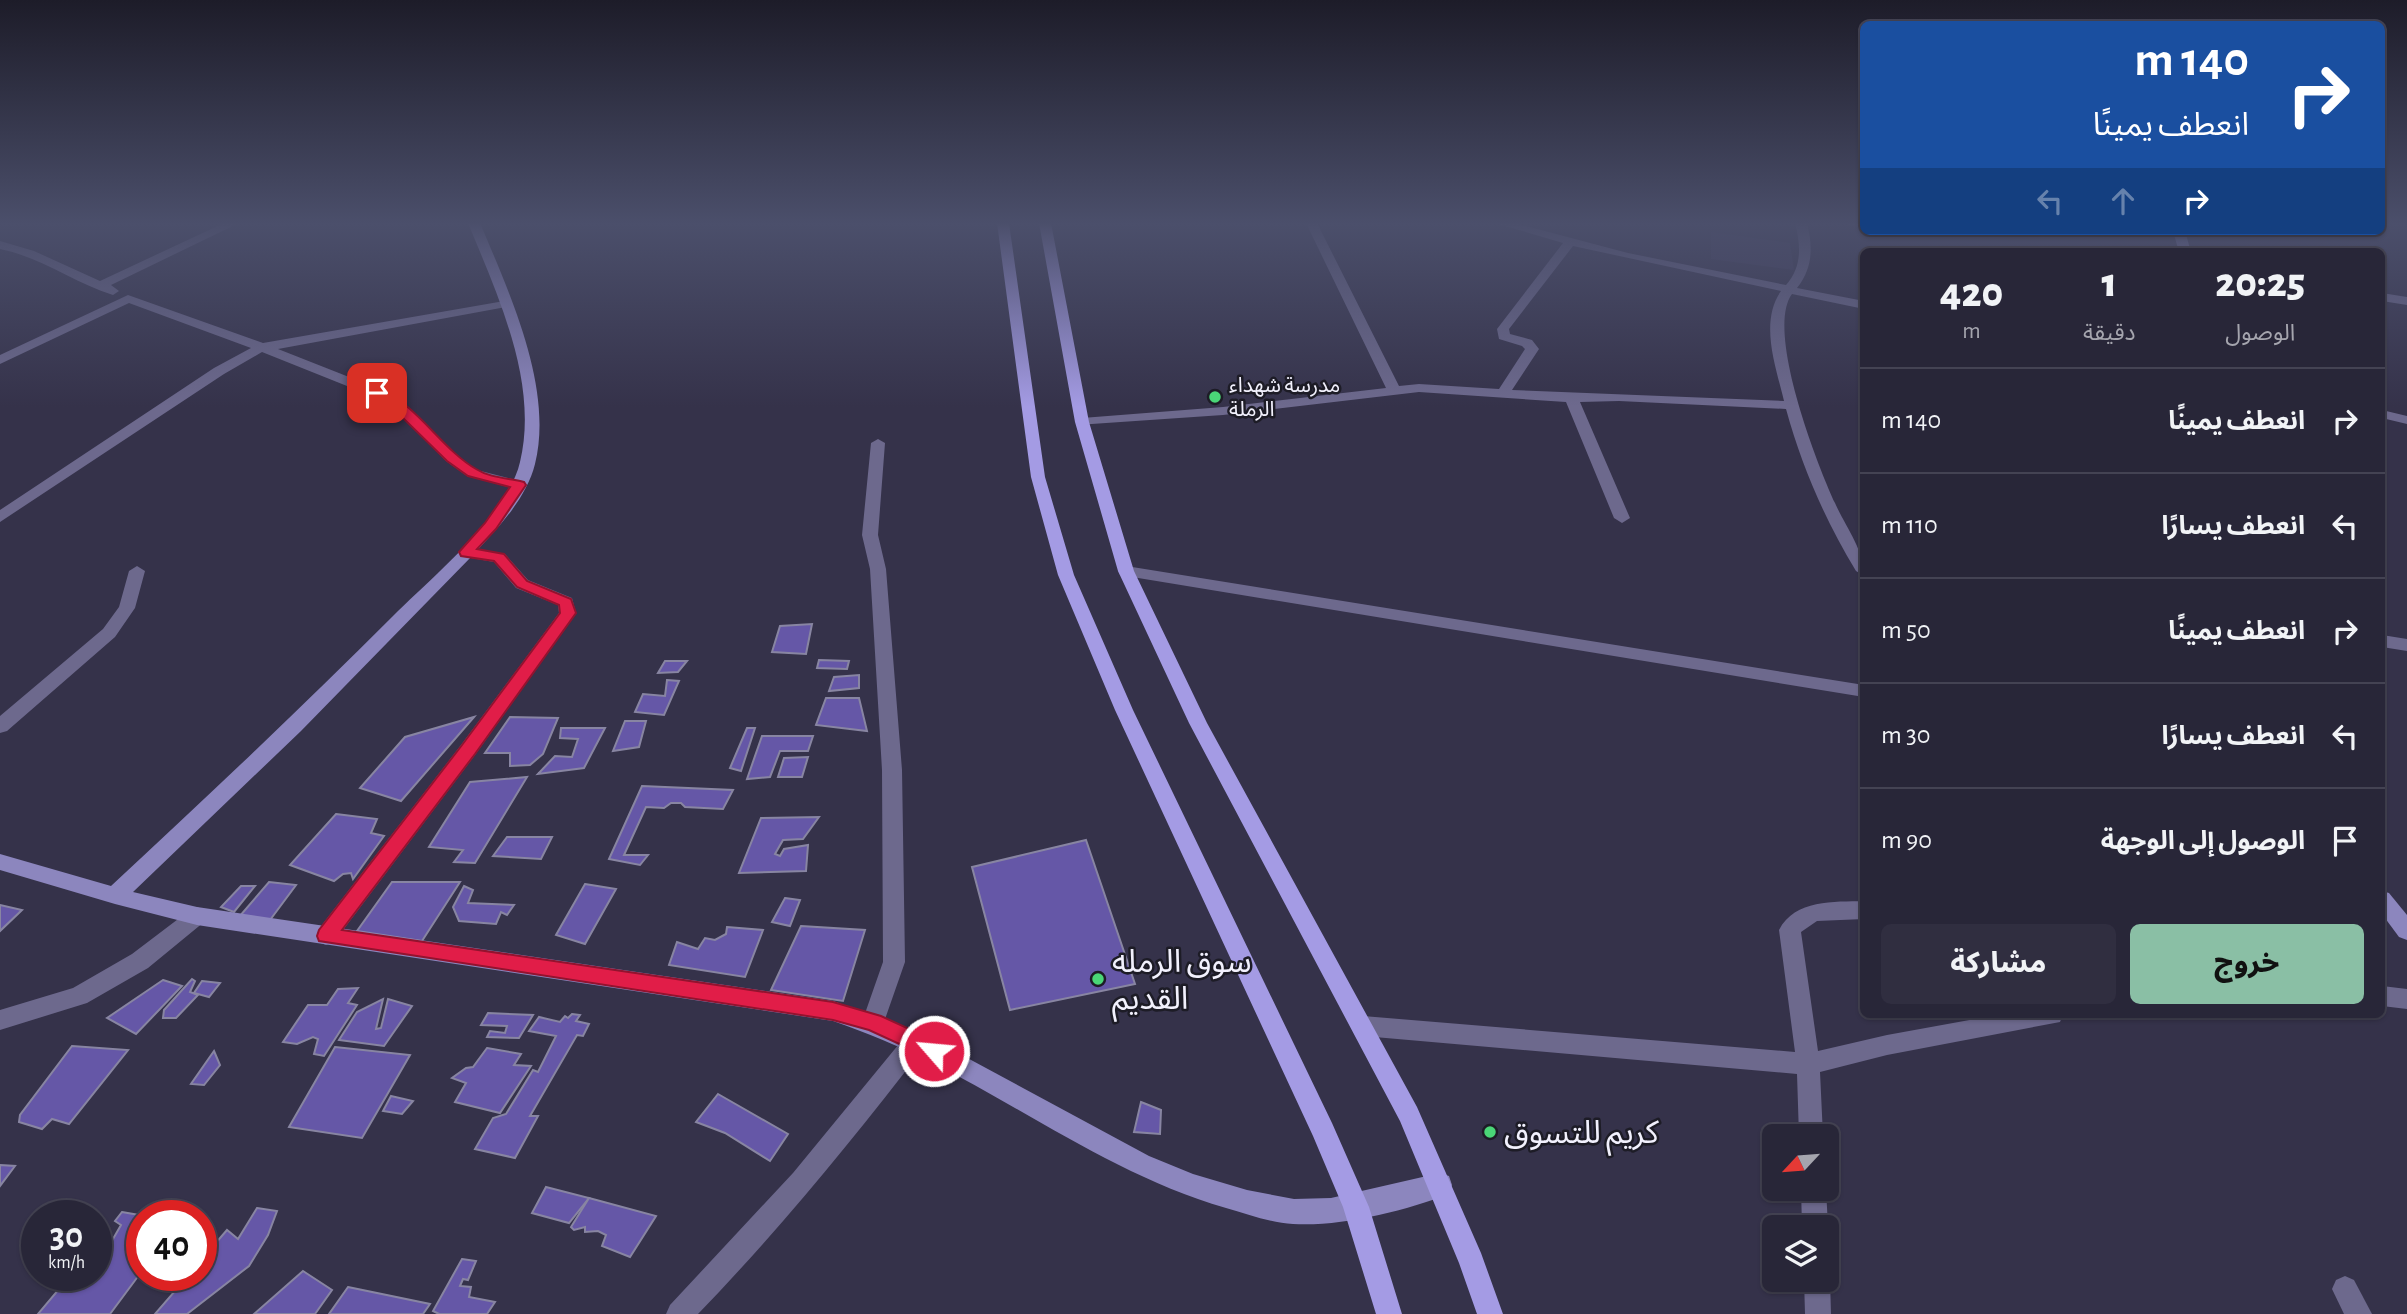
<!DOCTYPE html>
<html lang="ar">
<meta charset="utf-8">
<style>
body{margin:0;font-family:"Alegreya Sans","Noto Sans Arabic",sans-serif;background:#302e40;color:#f1f3f6;direction:rtl;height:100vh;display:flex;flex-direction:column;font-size:26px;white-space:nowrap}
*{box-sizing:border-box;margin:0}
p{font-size:23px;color:#a5a5ae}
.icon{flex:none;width:38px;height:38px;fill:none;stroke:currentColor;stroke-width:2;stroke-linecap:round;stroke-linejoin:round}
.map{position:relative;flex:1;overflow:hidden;direction:ltr}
.sheet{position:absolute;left:1860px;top:248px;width:525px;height:770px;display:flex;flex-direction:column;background:#282638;border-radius:10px;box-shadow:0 2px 5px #0004,0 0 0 2px #444353;direction:rtl}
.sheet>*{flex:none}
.banner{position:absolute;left:1860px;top:21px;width:525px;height:214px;border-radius:10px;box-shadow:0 2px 5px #0004,0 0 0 2px #444353;direction:rtl;background:#1a4fa0;color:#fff;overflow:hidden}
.needle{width:46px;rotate:244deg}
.fabs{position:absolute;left:1762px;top:1124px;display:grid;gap:14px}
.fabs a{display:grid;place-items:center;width:77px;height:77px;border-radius:10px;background:#282638;box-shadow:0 2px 5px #0004,0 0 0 2px #444353;font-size:35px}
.speed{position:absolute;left:21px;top:1200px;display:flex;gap:14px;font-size:35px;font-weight:700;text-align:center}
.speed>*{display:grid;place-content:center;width:91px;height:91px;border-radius:50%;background:#282638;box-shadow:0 2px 5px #0004,0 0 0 2px #444353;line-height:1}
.speed small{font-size:18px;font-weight:400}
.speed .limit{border:10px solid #d22;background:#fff;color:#111}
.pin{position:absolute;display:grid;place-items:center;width:60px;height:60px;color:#fff;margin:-30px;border-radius:14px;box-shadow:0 4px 10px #0006}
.me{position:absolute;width:77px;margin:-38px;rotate:297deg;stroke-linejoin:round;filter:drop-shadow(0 0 5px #0008)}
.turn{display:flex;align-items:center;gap:24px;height:147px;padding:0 21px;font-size:32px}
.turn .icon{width:91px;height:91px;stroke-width:2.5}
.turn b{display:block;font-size:49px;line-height:60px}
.lanes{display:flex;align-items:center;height:66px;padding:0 21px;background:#0003;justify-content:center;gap:35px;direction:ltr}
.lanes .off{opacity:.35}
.eta{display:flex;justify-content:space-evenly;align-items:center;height:119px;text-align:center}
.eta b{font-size:42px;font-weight:800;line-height:49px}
.button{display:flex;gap:14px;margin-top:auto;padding:14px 21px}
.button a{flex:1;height:80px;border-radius:10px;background:#8abfa5;color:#111;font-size:28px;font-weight:800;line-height:80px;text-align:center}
.button a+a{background:#302e40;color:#f1f3f6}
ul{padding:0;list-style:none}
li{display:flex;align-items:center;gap:21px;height:105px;padding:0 21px;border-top:2px solid #444353}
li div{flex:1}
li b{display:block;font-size:26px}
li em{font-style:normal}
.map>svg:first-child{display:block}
.built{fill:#3e3a58}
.building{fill:#6557a7;stroke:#8885a2;stroke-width:2}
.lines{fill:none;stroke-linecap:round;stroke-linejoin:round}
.street{fill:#6d698d;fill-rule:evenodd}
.secondary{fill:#8c86be;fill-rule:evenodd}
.primary{fill:#a49be4;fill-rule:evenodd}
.route{fill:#e11d48;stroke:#92132f;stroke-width:2}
.poi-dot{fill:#4ad677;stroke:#1d1c26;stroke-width:2.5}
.labels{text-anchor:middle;stroke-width:5;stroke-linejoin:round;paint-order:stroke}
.far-poi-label{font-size:21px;fill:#f2f1fd;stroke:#1d1c26;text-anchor:start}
.near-poi-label{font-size:32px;fill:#f2f1fd;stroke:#1d1c26;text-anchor:start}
</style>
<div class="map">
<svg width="2407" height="1314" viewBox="0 0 2407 1314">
<rect width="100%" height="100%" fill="#35324a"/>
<path class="built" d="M1711,232L1790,243L1794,270L1711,259Z"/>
<g class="building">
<path d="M812,624L806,654L772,652L780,626Z"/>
<path d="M819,660L849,661L847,669L817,668Z"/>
<path d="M665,661H687L678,672L658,673Z"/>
<path d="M859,675V688L829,691L834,677Z"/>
<path d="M667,680L679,681L664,715L635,712L643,694L665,696Z"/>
<path d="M826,698H859L867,731L816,725Z"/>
<path d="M474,717L401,801L360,788L405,737Z"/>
<path d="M510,717L558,718L543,754L530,765L510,766V753H485Z"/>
<path d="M625,721H646L639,747L613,751Z"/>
<path d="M561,728H605L584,768L538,774L555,756L572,757L578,739L560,738Z"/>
<path d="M747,728H755L741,771L730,768Z"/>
<path d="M762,736H813L808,751H780L770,777L747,779Z"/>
<path d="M808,757L802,777H778L784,758Z"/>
<path d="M527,777L475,863L454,862L463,850L429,847L470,782Z"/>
<path d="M642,786L733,790L723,809L685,807L681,803H671L664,808L646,807L624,855H648L640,865L609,859Z"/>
<path d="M336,814L377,819L371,833L384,836L353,879L351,873L343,874L334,881L290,865Z"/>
<path d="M819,817L803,839L783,840L775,854L780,856L784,849L808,845L806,871L739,873L761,818Z"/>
<path d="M507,837H552L541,859L493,856Z"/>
<path d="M1086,840L1135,984L1010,1010L972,867Z"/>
<path d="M269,882L296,885L270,920L239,917Z"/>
<path d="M392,882H460L422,941L357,931Z"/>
<path d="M585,884L616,889L585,944L556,935Z"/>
<path d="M241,886H255L234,912L221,907Z"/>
<path d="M464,886L473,890L468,903L514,905L507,915L501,912L496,924L459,921L453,907Z"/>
<path d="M785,898L800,900L790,926L772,922Z"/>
<path d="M0,905L22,910L0,931Z"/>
<path d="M801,926L865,930L843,1001L771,990Z"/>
<path d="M727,927L763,930L745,977L669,965L677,942L698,949L705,938L715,940L726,934Z"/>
<path d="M192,979L195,981L190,992L198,995L176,1018H163L164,1010Z"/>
<path d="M163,980L182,986L136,1034L107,1018Z"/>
<path d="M202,981L220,983L209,997L194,993Z"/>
<path d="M358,988L348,1003L357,1005L324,1056L314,1054L318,1039L313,1037L297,1044L283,1042L308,1005H327L338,989Z"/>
<path d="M383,999L376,1029L381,1028L388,999L412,1006L384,1046L339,1040L357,1012Z"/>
<path d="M488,1013L533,1015L519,1038L487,1037L490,1031L505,1033L507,1026L481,1025Z"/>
<path d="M572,1014L580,1015L576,1021L589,1024L583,1036L577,1035L530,1116H538L515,1158L475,1149L493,1118L506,1114L533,1070L538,1072L556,1036L529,1031L539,1017L560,1022L565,1016L568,1018Z"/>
<path d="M72,1046L128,1050L69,1124L52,1119L42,1129L19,1122L20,1115Z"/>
<path d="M335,1047L410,1055L362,1138L289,1127Z"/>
<path d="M487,1048L521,1054L514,1065L531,1066L500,1113L455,1102L466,1083L452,1078L466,1068L473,1067Z"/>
<path d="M214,1051L220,1065L204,1085L191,1084Z"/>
<path d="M718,1094L788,1134L770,1161L725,1133L696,1122Z"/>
<path d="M391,1096L413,1101L402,1114L383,1111Z"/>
<path d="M1141,1102L1161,1110L1160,1134L1134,1132Z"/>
<path d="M0,1165L15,1166L0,1186Z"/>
<path d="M546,1187L589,1198L569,1223L532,1213Z"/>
<path d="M589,1198L656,1216L630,1257L602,1246L606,1235L598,1231L585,1232V1227L574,1230L571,1227Z"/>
<path d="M257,1208L277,1211L268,1235L249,1266L187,1314H155L188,1276H201V1260L227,1230L238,1239Z"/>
<path d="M122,1212L145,1216H142L139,1234L142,1235V1271L110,1314H38L70,1276H96V1244L109,1246L121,1225L115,1221Z"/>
<path d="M462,1259L476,1261L468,1280L463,1279L460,1286L471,1287L469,1297L495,1302L487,1314H439L433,1311Z"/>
<path d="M303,1271L332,1290L315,1314H254Z"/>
<path d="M348,1287L430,1304L423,1314H329Z"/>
</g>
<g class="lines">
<g class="street">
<path d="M224,223H239L111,285L119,291L113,295C74,283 41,257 0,249V241L34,251L100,281Z"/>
<path d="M1306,223H1317L1399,386L1419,384L1499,389L1525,349L1522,346L1499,339L1497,329L1563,243L1495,223H1515L1628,253L1786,285C1802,267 1801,246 1795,223H1807C1813,247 1813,268 1797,288L1864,301V309L1792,294C1765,330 1817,464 1835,503C1846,528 1864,549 1864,576L1856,571C1825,520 1802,467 1786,409L1619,401L1580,402L1630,518L1622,523L1614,518L1566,402L1419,392L1223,415L1077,425V419L1082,418L1223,407L1386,388ZM1573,246L1781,291C1759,322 1776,367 1784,401L1512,390L1539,349L1532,340L1510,334L1509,329Z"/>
<path d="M1847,223H1864V228L1848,225Z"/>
<path d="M1905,231H1954C1941,239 1918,239 1905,231Z"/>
<path d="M2382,293L2407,297V305L2382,301Z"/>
<path d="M128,295L263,343L510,300L512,303L506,307L278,349L382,390L413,412L456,455L477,470L524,482L527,485L519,490L467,476L446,461L403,418L372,396L262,352L224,374L0,522V510L214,368L251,348L129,303L0,364V355Z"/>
<path d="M2382,410L2407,416V424L2382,418Z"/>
<path d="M878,439L885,443L878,535L886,569L902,770L905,962L884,1022L881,1029L873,1032L865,1029L862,1022L883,962L882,770L870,569L862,535L871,443Z"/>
<path d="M466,547L505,554L528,580L572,598L576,613L475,755L334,942L326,945L318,942L315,936L318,930L461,745L559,613L558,605L516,588L494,562L460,556L458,552Z"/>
<path d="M137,566L145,571L135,608L115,637L7,731L0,733V716L103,629L119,607L129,571Z"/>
<path d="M1126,566L1864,685V697L1120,575L1118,571L1120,567Z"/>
<path d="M2382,635L2407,639V651L2382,647Z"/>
<path d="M1864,901V919L1817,921L1801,932L1818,1051L1887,1035L1997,1015H2063L2060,1022L1887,1055L1820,1072L1823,1136H1799L1797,1074L1363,1036L1355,1033L1352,1026L1355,1019L1363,1016L1795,1052L1779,930C1795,899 1834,902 1864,901Z"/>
<path d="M197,907L204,910L208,916L204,922L148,968L87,1003L0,1030V1010L73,988L132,954L190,910Z"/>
<path d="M2382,986L2407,989V1009L2382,1006Z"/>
<path d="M916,1030L924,1033L927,1040L924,1047C853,1140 779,1230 698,1314H666L670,1305L793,1173L908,1033Z"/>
<path d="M1801,1188H1826L1828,1227L1827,1229V1227H1802Z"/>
<path d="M1827,1271L1830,1279L1831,1314H1805L1804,1279H1827Z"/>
<path d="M2345,1276L2354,1280L2372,1314H2344L2332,1289L2336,1280Z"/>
</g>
<g class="secondary">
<path d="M468,223H480C509,292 554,388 535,464C526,500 496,530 472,556L301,731L133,892L197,907L833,1001L895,1023L947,1047L1149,1156L1193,1174L1247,1190L1294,1199L1331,1198L1440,1173L1449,1176L1452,1185L1449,1194C1405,1211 1340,1227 1293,1224C1271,1223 1247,1214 1226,1208C1119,1177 1030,1112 931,1062C899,1046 867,1033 833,1021L197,925L115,904L0,870V854L111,886C207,797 301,708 393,616C431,578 508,515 520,462C539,383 498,296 468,223Z"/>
<path d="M2173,231H2185L2191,252H2179Z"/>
<path d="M2382,891L2389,893L2407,915V940L2399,937L2382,914Z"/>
</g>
<g class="primary">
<path d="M997,223H1009L1045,477L1074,575L1133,710L1332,1123L1369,1207L1402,1314H1376L1343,1207L1313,1136L1115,710L1058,575L1031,477Z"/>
<path d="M1039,223H1051L1089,422L1134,571L1207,723L1417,1107L1481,1253L1503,1314H1477L1459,1263L1400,1121L1189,723L1118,571L1075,422Z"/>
</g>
</g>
<linearGradient id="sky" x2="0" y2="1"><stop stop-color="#1d1c29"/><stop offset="0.55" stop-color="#4b4f6b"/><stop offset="1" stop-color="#4b4f6b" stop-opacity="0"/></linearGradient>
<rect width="2407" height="407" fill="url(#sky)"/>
<path class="route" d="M377,389C415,401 441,449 476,469C490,478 508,478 524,482L526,485L496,529L477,549L504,554L527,581L571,599L576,613L475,754L342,930L833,1002L881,1016L942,1044L945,1051L942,1057L934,1060L869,1030L833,1020L319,941L317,936L319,930L462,745L560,613L559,605L517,587L494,561L461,556L459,552L485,523L510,487L468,476L447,461L403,418L373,396L371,393Z"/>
<g class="poi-dot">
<circle cx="1215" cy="397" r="7"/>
<circle cx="1098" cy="979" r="7"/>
<circle cx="1490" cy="1132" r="7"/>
</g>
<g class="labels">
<g class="far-poi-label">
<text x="1229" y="392">مدرسة شهداء<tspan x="1229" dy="24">الرملة</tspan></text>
</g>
<g class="near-poi-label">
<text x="1112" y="972">سوق الرمله<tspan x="1112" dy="37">القديم</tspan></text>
<text x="1504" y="1143">كريم للتسوق</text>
</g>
</g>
</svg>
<div class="fabs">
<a><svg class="needle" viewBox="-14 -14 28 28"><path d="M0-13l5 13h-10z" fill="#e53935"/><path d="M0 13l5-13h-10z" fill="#a5a5ae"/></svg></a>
<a><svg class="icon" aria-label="layers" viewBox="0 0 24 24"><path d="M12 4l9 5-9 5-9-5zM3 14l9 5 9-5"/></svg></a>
</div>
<div class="speed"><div>30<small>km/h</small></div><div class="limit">40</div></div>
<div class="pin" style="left:377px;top:393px;background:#d93025"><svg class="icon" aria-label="arrive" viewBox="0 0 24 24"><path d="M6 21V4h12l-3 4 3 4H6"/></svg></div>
<svg class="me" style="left:934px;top:1051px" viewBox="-20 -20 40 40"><circle r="17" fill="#e11d48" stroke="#fff" stroke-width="3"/><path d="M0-11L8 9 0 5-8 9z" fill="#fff"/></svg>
<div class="banner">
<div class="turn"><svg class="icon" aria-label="right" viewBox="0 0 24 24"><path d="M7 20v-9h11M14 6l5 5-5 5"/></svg><div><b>140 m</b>انعطف يمينًا</div></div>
<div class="lanes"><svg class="icon off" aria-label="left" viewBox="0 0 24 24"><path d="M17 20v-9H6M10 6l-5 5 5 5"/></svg><svg class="icon off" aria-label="ahead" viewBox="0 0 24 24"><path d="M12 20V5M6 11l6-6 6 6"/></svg><svg class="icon" aria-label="right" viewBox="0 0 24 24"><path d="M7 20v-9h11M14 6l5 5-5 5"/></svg></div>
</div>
<section class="sheet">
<div class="eta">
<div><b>20:25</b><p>الوصول</p></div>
<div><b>1</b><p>دقيقة</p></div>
<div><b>420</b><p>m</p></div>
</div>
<ul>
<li><svg class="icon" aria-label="right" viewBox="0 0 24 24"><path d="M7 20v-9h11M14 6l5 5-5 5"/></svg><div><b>انعطف يمينًا</b></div><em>140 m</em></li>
<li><svg class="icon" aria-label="left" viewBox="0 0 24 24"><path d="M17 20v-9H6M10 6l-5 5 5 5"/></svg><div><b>انعطف يسارًا</b></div><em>110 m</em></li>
<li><svg class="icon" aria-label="right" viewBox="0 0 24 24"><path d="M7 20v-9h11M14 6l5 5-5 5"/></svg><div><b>انعطف يمينًا</b></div><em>50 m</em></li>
<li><svg class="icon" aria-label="left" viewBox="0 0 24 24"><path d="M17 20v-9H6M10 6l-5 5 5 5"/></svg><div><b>انعطف يسارًا</b></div><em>30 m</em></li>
<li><svg class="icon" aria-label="arrive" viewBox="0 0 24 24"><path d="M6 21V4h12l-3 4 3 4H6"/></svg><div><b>الوصول إلى الوجهة</b></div><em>90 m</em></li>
</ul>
<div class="button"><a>خروج</a><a>مشاركة</a></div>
</section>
</div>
